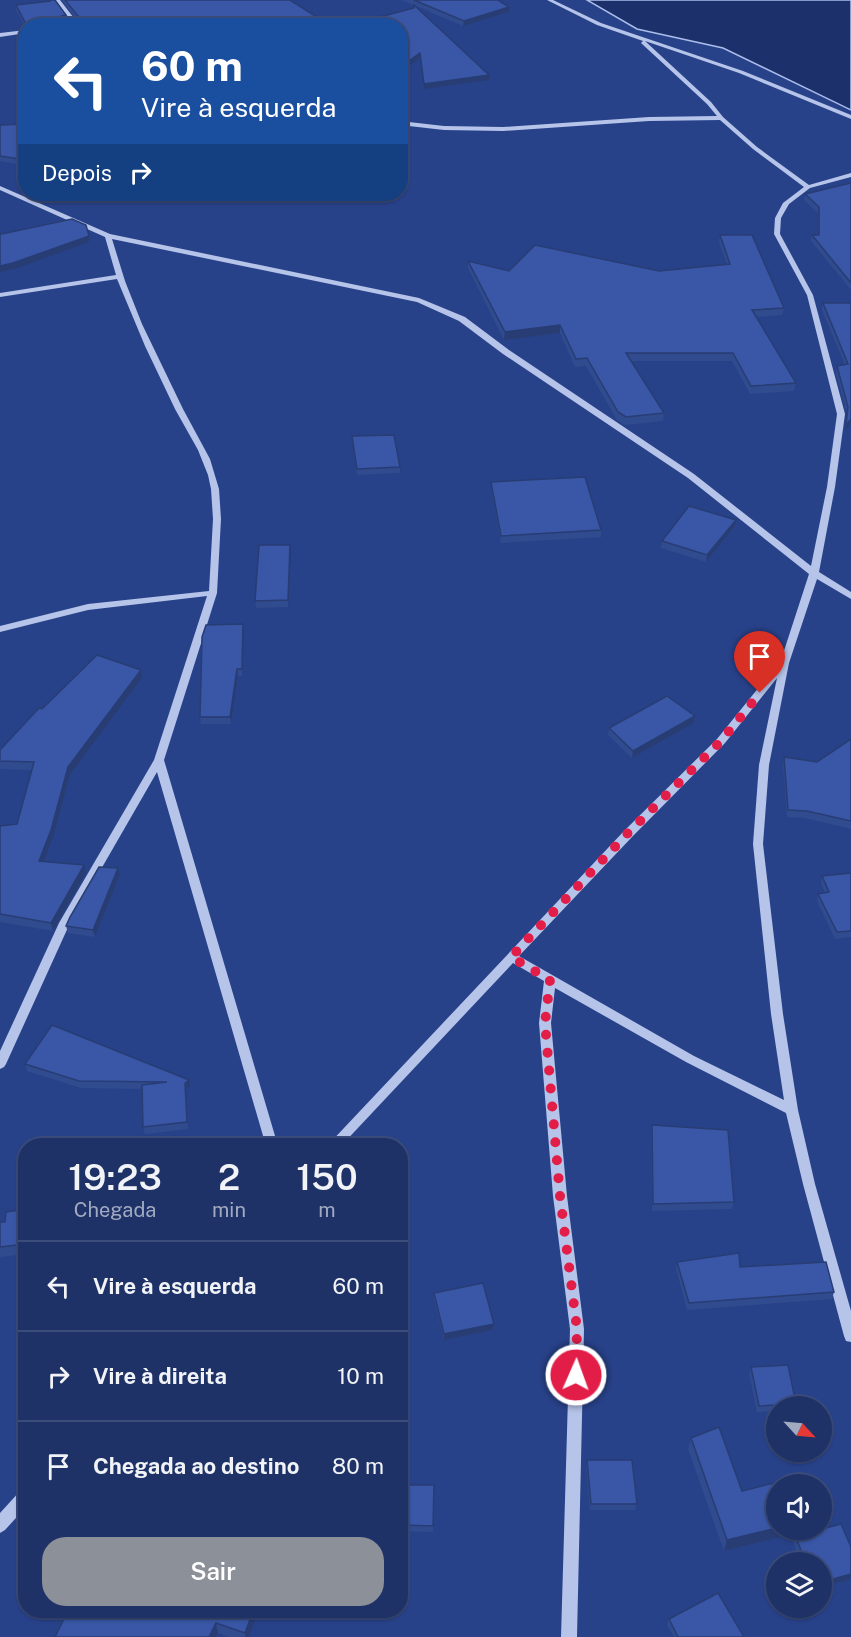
<!DOCTYPE html>
<html lang="pt">
<meta charset="utf-8">
<style>
body{margin:0;font-family:"Public Sans",sans-serif;background:#2b3e71;color:#f1f3f6;height:100vh;display:flex;flex-direction:column;font-size:22px;white-space:nowrap}
*{box-sizing:border-box;margin:0}
p{font-size:20px;color:#a1aac0}
.icon{flex:none;width:33px;height:33px;fill:none;stroke:currentColor;stroke-width:2;stroke-linecap:round;stroke-linejoin:round}
.map{position:relative;flex:1;overflow:hidden}
.sheet{position:absolute;left:18px;top:1138px;width:390px;height:480px;display:flex;flex-direction:column;background:#1e3268;border-radius:24px;box-shadow:0 2px 4px #0004,0 0 0 2px #3c4d7c}
.sheet>*{flex:none}
.hud{position:absolute;left:18px;top:18px;width:390px;height:183px;border-radius:24px;box-shadow:0 2px 4px #0004,0 0 0 2px #3c4d7c;background:#1a4fa0;color:#fff;overflow:hidden}
.needle{width:39px;rotate:116deg}
.buttons{position:absolute;left:766px;top:1396px;display:grid;gap:12px}
.buttons a{display:grid;place-items:center;width:66px;height:66px;border-radius:50%;background:#1e3268;box-shadow:0 2px 4px #0004,0 0 0 2px #3c4d7c;font-size:30px}
.pin{position:absolute;display:grid;place-items:center;width:51px;height:51px;color:#fff;margin:-62px -26px;border-radius:50% 50% 50% 0;rotate:-45deg;box-shadow:0 0 6px #0007}
.pin .icon{rotate:45deg}
.me{position:absolute;width:66px;margin:-33px;rotate:2deg;stroke-linejoin:round;filter:drop-shadow(0 0 4px #0008)}
.turn{display:flex;align-items:center;gap:21px;height:126px;padding:0 24px;font-size:27px}
.turn .icon{width:78px;height:78px;stroke-width:2.5}
.turn b{display:block;font-size:42px;line-height:51px}
.then{display:flex;align-items:center;height:57px;padding:0 24px;background:#0003;gap:12px;font-size:22px}
.eta{display:flex;justify-content:space-evenly;align-items:center;height:102px;text-align:center}
.eta b{font-size:36px;font-weight:600;line-height:42px}
.action{display:flex;gap:12px;margin-top:auto;padding:12px 24px}
.action a{flex:1;height:69px;border-radius:24px;background:#8c9099;color:#fff;font-size:24px;font-weight:600;line-height:69px;text-align:center}
ul{padding:0;list-style:none}
li{display:flex;align-items:center;gap:18px;height:90px;padding:0 24px;border-top:2px solid #3c4d7c}
li div{flex:1}
li b{display:block;font-size:22px}
li em{font-style:normal}
.map>svg:first-child{display:block}
.water{fill:#1c316b;stroke:#abbdea;stroke-width:1.5}
.lines{fill:none;stroke-linecap:round;stroke-linejoin:round}
.minor{fill:#b6c4e9;fill-rule:evenodd}
.wall{fill:#314b8f}
.shaded-wall{fill:#283d74}
.building{fill:#3957a6;stroke:#283d74;stroke-width:1.5}
.route{stroke:#e11d48;stroke-width:10;stroke-dasharray:0 18}
</style>
<div class="map">
<svg width="851" height="1637" viewBox="0 0 851 1637">
<rect width="100%" height="100%" fill="#28428a"/>
<path class="water" d="M587,0H851V110L723,48L637,29Z"/>
<g class="lines">
<g class="minor">
<path d="M55,0H60L80,26H75Z"/>
<path d="M547,0H553L601,23L743,71L851,115V119L739,73L645,41L711,102L723,117L757,147L809,185L851,173V177L810,188L789,204L781,218L780,234L813,295L845,414L835,487L819,572L851,592V599L817,579L789,663L769,765L763,844L783,1014L798,1110L815,1184L851,1311V1342L846,1341L844,1336L803,1184L786,1113L686,1062L555,988L551,1023L567,1196L584,1329L577,1637H561L570,1329L553,1196L539,1023L544,981L513,963L341,1146H327L624,831L717,739L781,660L809,574L688,478L503,354L459,321L417,302L112,239L125,281L142,324L183,409L210,459L219,489L221,519L217,593L164,760L278,1146H266L157,772L70,923L6,1064L4,1067L0,1069V1051L59,923L154,760L207,596L88,610L0,632V626L88,604L209,591L213,519L211,489L208,475L198,450L175,409L145,346L117,279L0,297V293L116,275L105,237L0,190V186L110,234L419,298L465,317L509,350L694,474L811,566L827,487L837,414L807,295L774,234L775,218L783,203L804,187L753,149L720,120L649,121L503,131L444,130L400,125V121L444,126L503,127L649,117L717,116L707,104L641,43L643,41L597,25ZM777,678L759,765L753,844L771,1014L784,1100L694,1056L519,956L632,837L725,743Z"/>
<path d="M26,30V33L0,37V33Z"/>
<path d="M26,1488V1507L5,1530L0,1533V1513L21,1490Z"/>
</g>
</g>
<g class="wall">
<path d="M62,0H290L331,26H26V27L16,10V5L67,20L54,23L78,22Z"/>
<path d="M402,0H498L509,12L463,26Z"/>
<path d="M26,124V166L0,161V125Z"/>
<path d="M851,183V290L811,241L812,235H818V213L804,200L805,194Z"/>
<path d="M720,235L784,308L782,315L756,317L796,383L794,391L750,394L732,361H631L664,413L663,421L625,425L617,420L586,366L575,367L560,333L504,340L468,268V261L509,271H659L727,264L719,243Z"/>
<path d="M823,303H851V424L845,432L847,413L836,373L837,366L845,365L822,310Z"/>
<path d="M352,436L400,467V473L357,475Z"/>
<path d="M491,482L601,530V537L501,543L491,488Z"/>
<path d="M735,526L706,562L661,548L662,541Z"/>
<path d="M290,545L288,607L256,608L255,601Z"/>
<path d="M243,624L244,631L242,676H238L231,724H201L200,717Z"/>
<path d="M142,678L70,775L53,838L44,862L86,873L53,931L0,922V826L17,824L32,770L0,769V750L42,709Z"/>
<path d="M695,716L694,723L632,758L608,735L609,728Z"/>
<path d="M851,739V829L805,818L787,817L783,764L784,757L817,762Z"/>
<path d="M118,868L120,875L95,937L68,933L66,926Z"/>
<path d="M851,873V937L835,939L817,901L818,894L825,893L821,883L822,876Z"/>
<path d="M52,1025L190,1087L186,1089L188,1129L145,1134L143,1127L142,1089L81,1088L27,1071L25,1064Z"/>
<path d="M652,1125L734,1202L732,1209L652,1211L651,1132Z"/>
<path d="M26,1209V1254L0,1257V1222H5Z"/>
<path d="M677,1262L740,1267L834,1292L832,1299L687,1310L676,1268Z"/>
<path d="M434,1293L494,1324L493,1330L444,1340L434,1299Z"/>
<path d="M751,1367L796,1404L795,1407H777V1411L757,1412L749,1373Z"/>
<path d="M691,1438L742,1491L777,1530H795L794,1534L724,1551L688,1449Z"/>
<path d="M587,1460L637,1504L635,1510H590L586,1466Z"/>
<path d="M402,1485H434L433,1532L401,1531Z"/>
<path d="M795,1535L851,1547V1579L822,1587V1563H801L793,1541Z"/>
<path d="M68,1611H258V1613L249,1637H229L218,1633Z"/>
<path d="M669,1619L744,1637H674L667,1625Z"/>
</g>
<g class="shaded-wall">
<path d="M509,7V12L463,26L464,21Z"/>
<path d="M66,15L67,20L51,24L49,21L51,19Z"/>
<path d="M420,53V58L400,72V67Z"/>
<path d="M489,75V80L424,89V84Z"/>
<path d="M89,236V242L15,269L0,272V266Z"/>
<path d="M560,325V333L504,340L505,332Z"/>
<path d="M851,419V424L845,432L846,425Z"/>
<path d="M736,520L735,526L706,562L707,555Z"/>
<path d="M290,545L291,551L288,607V600Z"/>
<path d="M243,624L244,631L242,676V669Z"/>
<path d="M237,669L238,676L231,724L230,717Z"/>
<path d="M141,670L142,678L70,775L53,838L41,869L39,861L68,767Z"/>
<path d="M695,716L694,723L632,758L633,751Z"/>
<path d="M84,865L86,873L53,931L51,923Z"/>
<path d="M118,868L120,875L95,937L93,930Z"/>
<path d="M189,1080L190,1087L186,1089L188,1129L185,1083Z"/>
<path d="M494,1324L493,1330L444,1340V1334Z"/>
<path d="M777,1528V1530H795L794,1534L724,1551L727,1540Z"/>
<path d="M851,1574V1579L822,1587V1582Z"/>
<path d="M253,1611H258V1613L249,1637H245V1633Z"/>
<path d="M216,1623L218,1633L216,1637H209Z"/>
</g>
<g class="building">
<path d="M50,0H55L66,15L51,19L49,21L51,23L82,21L65,0H290L331,26H27L16,5L50,1Z"/>
<path d="M414,0H498L509,7L464,21Z"/>
<path d="M414,5L489,75L424,84L420,53L400,67V26H346L414,8Z"/>
<path d="M26,124V160L0,156V125Z"/>
<path d="M851,183V283L812,235H819V207L805,194Z"/>
<path d="M72,219L86,225L89,236L13,263L0,266V233L2,234Z"/>
<path d="M720,235H752L784,308L752,310L796,383L751,386L733,353H626L664,413L626,417L618,412L587,358L576,359L560,325L505,332L468,261L509,271L535,245L659,271L730,264Z"/>
<path d="M823,303H851V419L846,425L848,407L837,366L848,364Z"/>
<path d="M394,435L400,467L357,469L352,436Z"/>
<path d="M585,477L601,530L501,536L491,482Z"/>
<path d="M689,506L736,520L707,555L662,541Z"/>
<path d="M259,545H290L288,600L255,601Z"/>
<path d="M243,624L242,669H237L230,717H200L202,637L206,625Z"/>
<path d="M97,655L141,670L68,767L51,830L39,861L84,865L51,923L0,914V826L17,824L34,762L0,761V750L39,708L42,709Z"/>
<path d="M667,696L695,716L633,751L609,728Z"/>
<path d="M851,739V821L807,811L788,810L784,757L817,762Z"/>
<path d="M99,867L118,868L93,930L66,926L70,917Z"/>
<path d="M851,873V931L837,932L818,894L829,892L822,876Z"/>
<path d="M52,1025L189,1080L185,1083L187,1122L143,1127L142,1085L167,1082L79,1081L25,1064Z"/>
<path d="M652,1125L728,1130L734,1202L653,1204Z"/>
<path d="M26,1209V1244L0,1247V1222H5L6,1212Z"/>
<path d="M739,1253L740,1267L826,1262L834,1292L689,1303L677,1262Z"/>
<path d="M483,1283L494,1324L444,1334L434,1293Z"/>
<path d="M788,1365L796,1404L759,1406L751,1367Z"/>
<path d="M719,1427L742,1491L782,1481L783,1485H777V1528L727,1540L691,1438Z"/>
<path d="M587,1460H632L637,1504H591Z"/>
<path d="M402,1485H434L433,1526L401,1525Z"/>
<path d="M841,1524L851,1547V1574L822,1582V1563H806L795,1535L816,1530H822V1529Z"/>
<path d="M718,1593L744,1637H678L669,1619Z"/>
<path d="M68,1611H253L245,1633L216,1623L209,1637H55Z"/>
</g>
<g class="lines">
<path class="route" d="M576,1375L577,1329L560,1196L545,1023L550,980L511,957L627,834L721,741L760,693"/>
</g>
</svg>
<div class="buttons">
<a><svg class="needle" viewBox="-14 -14 28 28"><path d="M0-13l5 13h-10z" fill="#e53935"/><path d="M0 13l5-13h-10z" fill="#a1aac0"/></svg></a>
<a><svg class="icon" aria-label="sound" viewBox="0 0 24 24"><path d="M4 9h4l5-4v14l-5-4H4zM17 9q2 3 0 6"/></svg></a>
<a><svg class="icon" aria-label="layers" viewBox="0 0 24 24"><path d="M12 4l9 5-9 5-9-5zM3 14l9 5 9-5"/></svg></a>
</div>
<div class="pin" style="left:760px;top:693px;background:#d93025"><svg class="icon" aria-label="arrive" viewBox="0 0 24 24"><path d="M6 21V4h12l-3 4 3 4H6"/></svg></div>
<svg class="me" style="left:576px;top:1375px" viewBox="-20 -20 40 40"><circle r="17" fill="#e11d48" stroke="#fff" stroke-width="3"/><path d="M0-11L8 9 0 5-8 9z" fill="#fff"/></svg>
<div class="hud">
<div class="turn"><svg class="icon" aria-label="left" viewBox="0 0 24 24"><path d="M17 20v-9H6M10 6l-5 5 5 5"/></svg><div><b>60 m</b>Vire à esquerda</div></div>
<div class="then">Depois<svg class="icon" aria-label="right" viewBox="0 0 24 24"><path d="M7 20v-9h11M14 6l5 5-5 5"/></svg></div>
</div>
<section class="sheet">
<div class="eta">
<div><b>19:23</b><p>Chegada</p></div>
<div><b>2</b><p>min</p></div>
<div><b>150</b><p>m</p></div>
</div>
<ul>
<li><svg class="icon" aria-label="left" viewBox="0 0 24 24"><path d="M17 20v-9H6M10 6l-5 5 5 5"/></svg><div><b>Vire à esquerda</b></div><em>60 m</em></li>
<li><svg class="icon" aria-label="right" viewBox="0 0 24 24"><path d="M7 20v-9h11M14 6l5 5-5 5"/></svg><div><b>Vire à direita</b></div><em>10 m</em></li>
<li><svg class="icon" aria-label="arrive" viewBox="0 0 24 24"><path d="M6 21V4h12l-3 4 3 4H6"/></svg><div><b>Chegada ao destino</b></div><em>80 m</em></li>
</ul>
<div class="action"><a>Sair</a></div>
</section>
</div>
